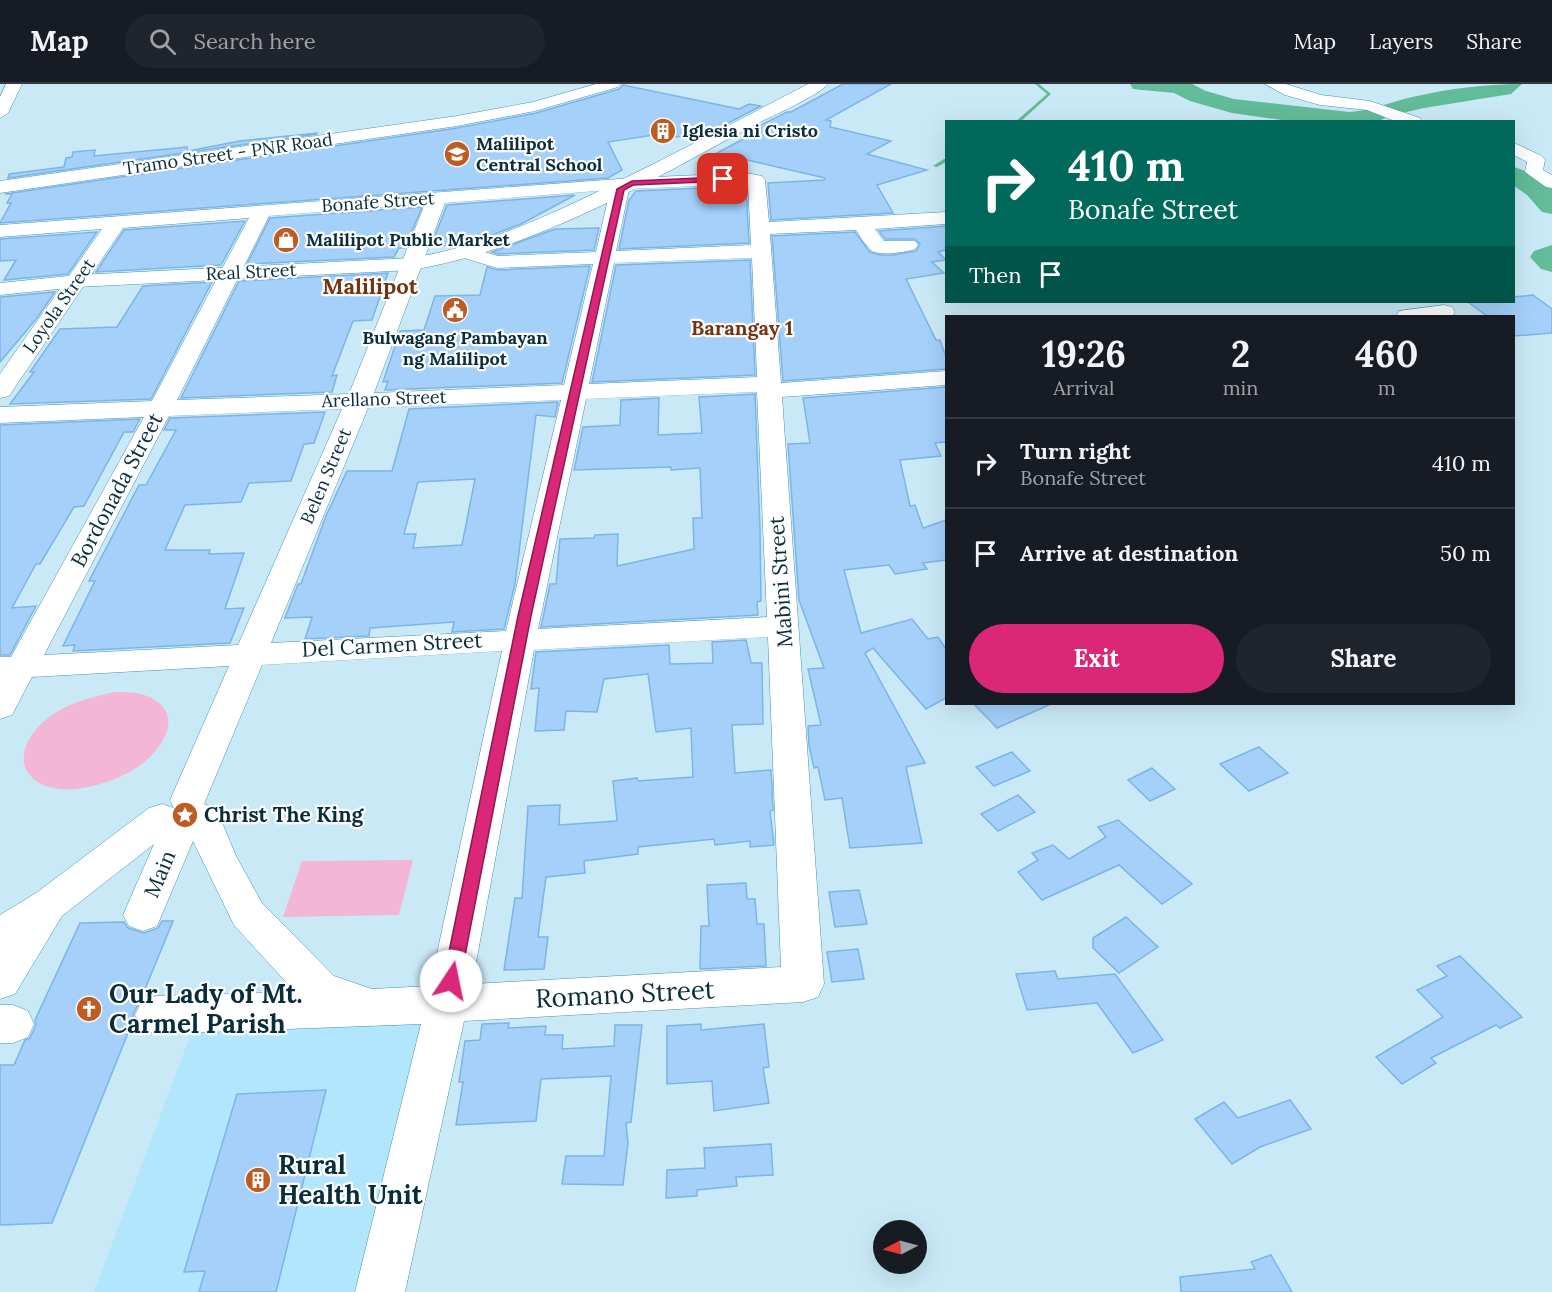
<!DOCTYPE html>
<style>
body{margin:0;font-family:Lora,serif;background:#20242c;color:#f1f3f6;height:100vh;display:flex;flex-direction:column;font-size:22px;white-space:nowrap}
*{box-sizing:border-box;margin:0}
p{font-size:20px;color:#9ea1a6}
.icon{flex:none;width:33px;height:33px;fill:none;stroke:currentColor;stroke-width:2;stroke-linecap:round;stroke-linejoin:round}
.map{position:relative;flex:1;overflow:hidden}
.side{position:absolute;left:945px;top:231px;width:570px;height:390px;display:flex;flex-direction:column;background:#171b24;border-radius:0px;box-shadow:0 6px 24px #0002}
.side>*{flex:none}
.guide{position:absolute;left:945px;top:36px;width:570px;height:183px;border-radius:0px;box-shadow:0 6px 24px #0002;background:#00695c;color:#fff;overflow:hidden}
.needle{width:39px;rotate:264deg}
.buttons{position:absolute;left:873px;top:1136px;display:grid;gap:12px}
.buttons a{display:grid;place-items:center;width:54px;height:54px;border-radius:50%;background:#171b24;box-shadow:0 6px 24px #0002;font-size:30px}
.pin{position:absolute;display:grid;place-items:center;width:51px;height:51px;color:#fff;margin:-26px;border-radius:12px;box-shadow:0 3px 9px #0006}
.me{position:absolute;width:66px;margin:-33px;rotate:11deg;stroke-linejoin:round;filter:drop-shadow(0 0 4px #0008)}
.turn{display:flex;align-items:center;gap:21px;height:126px;padding:0 24px;font-size:27px}
.turn .icon{width:78px;height:78px;stroke-width:2.5}
.turn b{display:block;font-size:42px;line-height:51px}
.then{display:flex;align-items:center;height:57px;padding:0 24px;background:#0003;gap:12px;font-size:22px}
.eta{display:flex;justify-content:space-evenly;align-items:center;height:102px;text-align:center}
.eta b{font-size:36px;font-weight:700;line-height:42px}
.primary-button{display:flex;gap:12px;margin-top:auto;padding:12px 24px}
.primary-button a{flex:1;height:69px;border-radius:36px;background:#db2777;color:#fff;font-size:24px;font-weight:700;line-height:69px;text-align:center}
.primary-button a+a{background:#20242c;color:#f1f3f6}
ul{padding:0;list-style:none}
li{display:flex;align-items:center;gap:18px;height:90px;padding:0 24px;border-top:2px solid #363941}
li div{flex:1}
li b{display:block;font-size:22px}
li em{font-style:normal}
header{display:flex;align-items:center;gap:36px;box-sizing:border-box;height:84px;padding:0 30px;background:#171b24;border-bottom:2px solid #363941}
header strong{font-size:28px}
nav{display:flex;gap:33px;margin-inline-start:auto;font-size:21px}
.search{width:420px;height:54px;background:#20242c;display:flex;align-items:center;gap:15px;box-sizing:border-box;padding:0 21px;border-radius:33px;color:#9ea1a6;font-size:22px}
.map>svg:first-child{display:block}
.built{fill:#b2e6fd}
.green{fill:#f4b6d5}
.lines{fill:none;stroke-linecap:round;stroke-linejoin:round}
.stream{fill:#62bb99;fill-rule:evenodd}
.river{fill:#62bb99;fill-rule:evenodd}
.building{fill:#a4d0fa;stroke:#7db4e7;stroke-width:1.5;fill-rule:evenodd}
.minor-casing{stroke:#4194b5;stroke-width:1}
.major-casing{stroke:#4194b5;stroke-width:1}
.minor{fill:#fff;fill-rule:evenodd}
.major{fill:#fff;fill-rule:evenodd}
.route{fill:#db2777;stroke:#8e194d;stroke-width:1.5}
.labels{text-anchor:middle;stroke-width:4.5;stroke-linejoin:round;paint-order:stroke}
.far-poi-label{font-size:18px;font-weight:bold;fill:#092d3a;stroke:#fff;text-anchor:start}
.far-street-label{font-size:18px;fill:#092d3a;stroke:#fff}
.far-quarter-label{font-size:20px;font-weight:bold;fill:#72340f;stroke:#fff}
.street-label{font-size:21px;fill:#092d3a;stroke:#fff}
.poi-label{font-size:21px;font-weight:bold;fill:#092d3a;stroke:#fff;text-anchor:start}
.far-district-label{font-size:22px;font-weight:bold;fill:#72340f;stroke:#fff}
.near-poi-label{font-size:26px;font-weight:bold;fill:#092d3a;stroke:#fff;text-anchor:start}
.near-street-label{font-size:26px;fill:#092d3a;stroke:#fff}
</style>
<header>
<strong>Map</strong>
<div class="search"><svg class="icon" aria-label="search" viewBox="0 0 24 24"><circle cx="10" cy="10" r="6"/><path d="M15 15l6 6"/></svg>Search here</div>
<nav><a>Map</a><a>Layers</a><a>Share</a></nav>
</header>
<div class="map">
<svg width="1552" height="1208" viewBox="0 0 1552 1208">
<rect width="100%" height="100%" fill="#cae9f7"/>
<path class="built" d="M425,937L361,1208H94L195,939Z"/>
<g class="green">
<path d="M115,608C128,608 143,608 155,616C185,636 158,670 136,684C117,696 97,702 76,705C22,710 5,668 48,634C67,619 91,613 115,608Z"/>
<path d="M413,776L399,831L283,833L302,777Z"/>
</g>
<g class="lines">
<g class="stream">
<path d="M1035,0H1039L1051,10L1020,38H1015L1047,10Z"/>
<path d="M944,75H946V78L937,83L933,82Z"/>
</g>
<g class="river">
<path d="M1130,0H1192L1206,7L1234,15L1349,28C1370,27 1391,18 1412,13C1448,5 1485,0 1522,0L1511,10L1424,24L1389,32L1377,38H1296L1232,29L1190,17L1174,9L1133,5Z"/>
<path d="M1514,83C1528,87 1542,95 1552,105V130L1542,128L1527,111L1514,102Z"/>
<path d="M1552,161V188L1541,185L1530,173L1534,167Z"/>
</g>
</g>
<g class="building">
<path d="M843,0H891L826,36L831,37L830,43L891,57L867,70L927,86L877,101L893,129L771,136L768,99L824,96L825,94L717,69L756,48L745,49L787,28H791Z"/>
<path d="M623,1L739,25L749,20L761,22L705,51L654,54L653,51L608,58L622,86L608,94L0,139L11,119H7L12,110H5L457,44L536,29L619,5Z"/>
<path d="M317,49V50L8,94L9,90L64,83L66,74L72,73L73,68L95,66L94,72L187,63L188,67L240,57Z"/>
<path d="M746,102L749,159L619,165L629,116L636,107Z"/>
<path d="M575,111L521,140L489,152L458,161L431,162L447,121Z"/>
<path d="M422,123L405,164H399L394,173L247,180L270,134Z"/>
<path d="M245,137L221,181L96,188L124,146Z"/>
<path d="M946,142V166L938,168L946,176L932,178L944,189L906,195L936,256H940L946,273V285L783,297L772,152L855,148L870,168L880,171H893L916,167L920,160L915,155H885L879,147Z"/>
<path d="M599,144L594,166L498,170L492,168L555,145Z"/>
<path d="M97,148L68,190L4,196L16,176L0,177V155Z"/>
<path d="M750,176L755,291L592,298L616,181Z"/>
<path d="M590,182L562,299L385,306L388,297L383,298L400,247L424,246L435,212L480,211L487,183L497,186Z"/>
<path d="M388,189L372,236L353,237L332,292L337,291L332,308L181,314L239,197Z"/>
<path d="M212,198L151,315L10,320L34,288H30L60,245L117,243L143,202Z"/>
<path d="M55,208L37,234L0,278V213Z"/>
<path d="M1533,211L1552,225V249L1514,252V232H1487L1468,218H1514V213Z"/>
<path d="M946,303V358L935,359L941,372L900,376L910,422L915,421L923,444L946,436V476L923,479L927,485L895,490L889,481L844,486L861,549L912,535L928,555L938,553L946,565V614L926,625L873,564L865,569L925,679L906,683L922,759L850,764L842,714L825,716L818,683L814,684L809,661L808,642L821,641L808,585L824,584L799,516L788,360L810,359L803,314Z"/>
<path d="M755,310L760,446L761,517L757,518L758,531L541,543L550,500H556L560,455L594,454L595,451L618,450L617,482L694,465L693,434H702L700,384L671,386V383L574,386L583,343L620,341L621,316L659,314L658,351L702,349L699,313Z"/>
<path d="M558,318L555,333L536,331L515,500L504,545L452,548L454,538L370,544L369,552L305,555L312,533L285,534L298,500H301L326,432L347,387H392L409,325ZM475,395L462,461L413,464L416,450H404L418,398Z"/>
<path d="M325,328L314,359L304,360L291,397L249,399L241,418L185,421L165,466H210L209,470L244,469L225,525L244,524L230,559L73,567L75,561L63,562L95,497H89L139,401H146L176,346H164L170,334Z"/>
<path d="M140,335L133,348H124L84,422L74,423L40,480H36L12,524L36,522L10,571H0V341Z"/>
<path d="M746,556L751,579H762L763,640L732,641L735,689L771,686L773,726L770,727L774,761L750,763V757L715,761L714,755L638,763V770L584,777L585,789L546,793L538,853H548L544,885L504,886L515,814H522L528,722L560,721L559,741L617,737L613,697L637,694L638,697L693,693L691,644L656,648L648,590L604,595L597,628L566,627L564,646L535,647L539,604L531,605L536,568L669,561L670,580L713,579L712,558Z"/>
<path d="M974,620H1051L997,644Z"/>
<path d="M1259,663L1288,689L1249,707L1220,680Z"/>
<path d="M1012,668L1030,687L994,702L976,683Z"/>
<path d="M1152,684L1175,705L1150,717L1128,696Z"/>
<path d="M1018,711L1035,728L998,747L981,730Z"/>
<path d="M1118,736L1192,800L1162,820L1119,781L1042,816L1018,788L1038,776L1032,769L1053,761L1069,775L1106,753L1098,743Z"/>
<path d="M746,799L747,815H755L757,840H764L766,882L700,885L701,842H709L707,801Z"/>
<path d="M859,806L867,840L835,843L829,808Z"/>
<path d="M1126,833L1158,863L1119,889L1093,864V854Z"/>
<path d="M162,837H173L141,915L133,930L134,934L52,1139L0,1141V981H14L25,956L30,954L36,941L35,936L80,839L124,838L128,844L144,849L158,844Z"/>
<path d="M858,865L864,895L832,898L827,868Z"/>
<path d="M1460,872L1522,933L1500,944L1496,941L1431,974L1436,979L1402,1000L1376,973L1443,933L1417,906L1447,892L1437,882Z"/>
<path d="M1055,887L1058,895L1115,890L1163,956L1133,969L1097,919L1027,926L1016,890Z"/>
<path d="M509,939L508,944L546,942L545,951H563L562,965L614,962L615,941H642L631,1038L626,1039L628,1059L623,1101L562,1100L566,1072H604L611,992L541,995L536,1037L456,1041L463,998H459L465,957L480,956L482,940Z"/>
<path d="M701,940V946L764,940L769,983L763,984L769,1019L714,1027L712,997L667,1000V942Z"/>
<path d="M326,1006L276,1208H199L205,1187L184,1188L237,1010Z"/>
<path d="M1290,1016L1311,1045L1260,1063L1232,1080L1195,1035L1224,1018L1238,1034Z"/>
<path d="M771,1060L773,1091L736,1093L737,1102L697,1106V1112L666,1114L667,1086L705,1084L704,1064Z"/>
<path d="M1271,1171L1292,1208H1181L1180,1193L1255,1185L1251,1178Z"/>
</g>
<g class="lines">
<g class="minor-casing">
<g id="minor">
<path d="M6,0H22L8,29L0,34V13Z"/>
<path d="M596,0H621L618,3L535,27L457,42L0,109V97L457,32L533,18Z"/>
<path d="M1265,0H1286L1321,11L1370,17L1420,34L1422,38H1397L1367,26L1320,21L1285,11Z"/>
<path d="M1514,59L1542,72L1545,76L1543,86L1552,91V104L1546,103L1525,88L1527,78L1514,71Z"/>
<path d="M746,89L762,92L765,96L769,138L946,128V140L875,145L884,157H915L918,161L915,165C905,168 880,173 871,166C865,161 860,152 856,146L770,150L781,299L946,287V301L782,313L824,900L818,913L803,918L464,937L405,1208H355L421,940L156,950L141,944L135,931L141,918L156,912L295,908L234,841L193,757L157,842L143,847L129,842L123,831L154,760L62,832L15,910L0,915V831L36,809L149,724L162,720L174,724L170,716L229,582L32,593L12,631L0,635V573H11L144,333L0,339V323L152,317L249,134L123,144L9,312L0,314V290L102,145L0,153V141L632,94ZM748,100L751,161L616,167L629,105ZM610,106L596,168L498,172L468,163L461,165L458,169L461,173L497,184L593,180L564,301L374,309L445,119ZM425,120L349,310L177,316L269,132ZM752,174L757,293L589,300L614,179ZM757,308L767,533L538,545L586,315ZM561,316L506,547L271,559L368,324ZM342,325L238,561L44,571L169,332ZM768,553L781,883L472,900L534,566ZM502,567L430,902L372,905L334,892L262,819L236,772L216,724L204,720L262,581ZM176,726L187,729L185,736L180,734Z"/>
<path d="M1444,221L1452,223L1455,228L1452,232H1396L1399,227Z"/>
<path d="M0,921H13L28,927L34,940L28,953L13,959H0Z"/>
</g>
</g>
<g class="major-casing">
<path id="major" d="M808,0H828C818,12 772,32 756,40C647,99 535,165 412,186L78,203L0,211V199L78,191L412,174C483,162 549,132 613,100C679,68 743,34 808,0Z"/>
</g>
<use href="#minor" class="minor"/>
<use href="#major" class="major"/>
</g>
<path class="route" d="M723,93L727,95L726,97L633,101L624,106L531,532L460,897L457,902L451,904L445,902L443,897L518,532L617,105L632,97Z"/>
<defs>
<g id="building-disc" transform="scale(1.35)"><circle r="9.5" fill="#be5c22" stroke="#fff"/><path d="M-4-6H4V6H1V3H-1V6H-4ZM-2.5-4.3h1.7v1.8h-1.7ZM.8-4.3h1.7v1.8H.8ZM-2.5-1h1.7V.8h-1.7ZM.8-1h1.7V.8H.8Z" fill="#fff"/></g>
<g id="school-disc" transform="scale(1.35)"><circle r="9.5" fill="#be5c22" stroke="#fff"/><path d="M0-5L7-2L0 1L-7-2ZM-4 1L0 2.5L4 1V4Q0 6-4 4Z" fill="#fff"/></g>
<g id="shop-disc" transform="scale(1.35)"><circle r="9.5" fill="#be5c22" stroke="#fff"/><path d="M-5-2.5h2.3a2.7 3.5 0 0 1 5.4 0H5L5.5 6h-11ZM-1.5-2.5h3a1.5 2.3 0 0 0-3 0Z" fill="#fff"/></g>
<g id="civic-disc" transform="scale(1.35)"><circle r="9.5" fill="#be5c22" stroke="#fff"/><path d="M-.6-6.5H3V-4.5H.6V-3L4-1V1h2V6H-6V1h2V-1L-.6-3ZM-1.2 2.5V6h2.4V2.5Z" fill="#fff"/></g>
<g id="sight-disc" transform="scale(1.35)"><circle r="9.5" fill="#be5c22" stroke="#fff"/><path d="M0-6L1.8-2.2L6-1.7L2.9 1.2L3.7 5.4L0 3.3L-3.7 5.4L-2.9 1.2L-6-1.7L-1.8-2.2Z" fill="#fff"/></g>
<g id="church-disc" transform="scale(1.35)"><circle r="9.5" fill="#be5c22" stroke="#fff"/><path d="M-1.2-6h2.4v3.5h3.3v2.4h-3.3V6h-2.4V-.1h-3.3v-2.4h3.3Z" fill="#fff"/></g>
</defs>
<g fill-rule="evenodd">
<use href="#building-disc" x="663" y="47"/>
<use href="#school-disc" x="457" y="70"/>
<use href="#shop-disc" x="286" y="156"/>
<use href="#civic-disc" x="455" y="226"/>
<use href="#sight-disc" x="185" y="731"/>
<use href="#church-disc" x="89" y="925"/>
<use href="#building-disc" x="258" y="1096"/>
</g>
<g class="labels">
<g class="far-poi-label">
<text x="682" y="53">Iglesia ni Cristo</text>
<text x="476" y="66">Malilipot<tspan x="476" dy="21">Central School</tspan></text>
<text x="306" y="162">Malilipot Public Market</text>
<text x="455" y="260" text-anchor="middle">Bulwagang Pambayan<tspan x="455" dy="21">ng Malilipot</tspan></text>
</g>
<g class="far-street-label">
<text transform="translate(228 70) rotate(-8)" y="6">Tramo Street - PNR Road</text>
<text transform="translate(378 118) rotate(-4)" y="6">Bonafe Street</text>
<text transform="translate(251 188) rotate(-3)" y="6">Real Street</text>
<text transform="translate(59 222) rotate(-55)" y="6">Loyola Street</text>
<text transform="translate(384 315) rotate(-2)" y="6">Arellano Street</text>
<text transform="translate(326 392) rotate(-67)" y="6">Belen Street</text>
</g>
<g class="far-quarter-label">
<text x="742" y="251">Barangay 1</text>
</g>
<g class="street-label">
<text transform="translate(117 406) rotate(-62)" y="7">Bordonada Street</text>
<text transform="translate(781 498) rotate(-94)" y="7">Mabini Street</text>
<text transform="translate(392 561) rotate(-3)" y="7">Del Carmen Street</text>
<text transform="translate(160 790) rotate(-67)" y="7">Main</text>
</g>
<g class="poi-label">
<text x="204" y="738">Christ The King</text>
</g>
<g class="far-district-label">
<text x="370" y="210">Malilipot</text>
</g>
<g class="near-poi-label">
<text x="109" y="919">Our Lady of Mt.<tspan x="109" dy="30">Carmel Parish</tspan></text>
<text x="278" y="1090">Rural<tspan x="278" dy="30">Health Unit</tspan></text>
</g>
<g class="near-street-label">
<text transform="translate(625 910) rotate(-3)" y="9">Romano Street</text>
</g>
</g>
</svg>
<div class="buttons">
<a><svg class="needle" viewBox="-14 -14 28 28"><path d="M0-13l5 13h-10z" fill="#e53935"/><path d="M0 13l5-13h-10z" fill="#9ea1a6"/></svg></a>
</div>
<div class="pin" style="left:723px;top:95px;background:#d93025"><svg class="icon" aria-label="arrive" viewBox="0 0 24 24"><path d="M6 21V4h12l-3 4 3 4H6"/></svg></div>
<svg class="me" style="left:451px;top:897px" viewBox="-20 -20 40 40"><circle r="19" fill="#fff"/><path d="M0-13L10 11 0 6-10 11z" fill="#db2777"/></svg>
<div class="guide">
<div class="turn"><svg class="icon" aria-label="right" viewBox="0 0 24 24"><path d="M7 20v-9h11M14 6l5 5-5 5"/></svg><div><b>410 m</b>Bonafe Street</div></div>
<div class="then">Then<svg class="icon" aria-label="arrive" viewBox="0 0 24 24"><path d="M6 21V4h12l-3 4 3 4H6"/></svg></div>
</div>
<section class="side">
<div class="eta">
<div><b>19:26</b><p>Arrival</p></div>
<div><b>2</b><p>min</p></div>
<div><b>460</b><p>m</p></div>
</div>
<ul>
<li><svg class="icon" aria-label="right" viewBox="0 0 24 24"><path d="M7 20v-9h11M14 6l5 5-5 5"/></svg><div><b>Turn right</b><p>Bonafe Street</p></div><em>410 m</em></li>
<li><svg class="icon" aria-label="arrive" viewBox="0 0 24 24"><path d="M6 21V4h12l-3 4 3 4H6"/></svg><div><b>Arrive at destination</b></div><em>50 m</em></li>
</ul>
<div class="primary-button"><a>Exit</a><a>Share</a></div>
</section>
</div>
